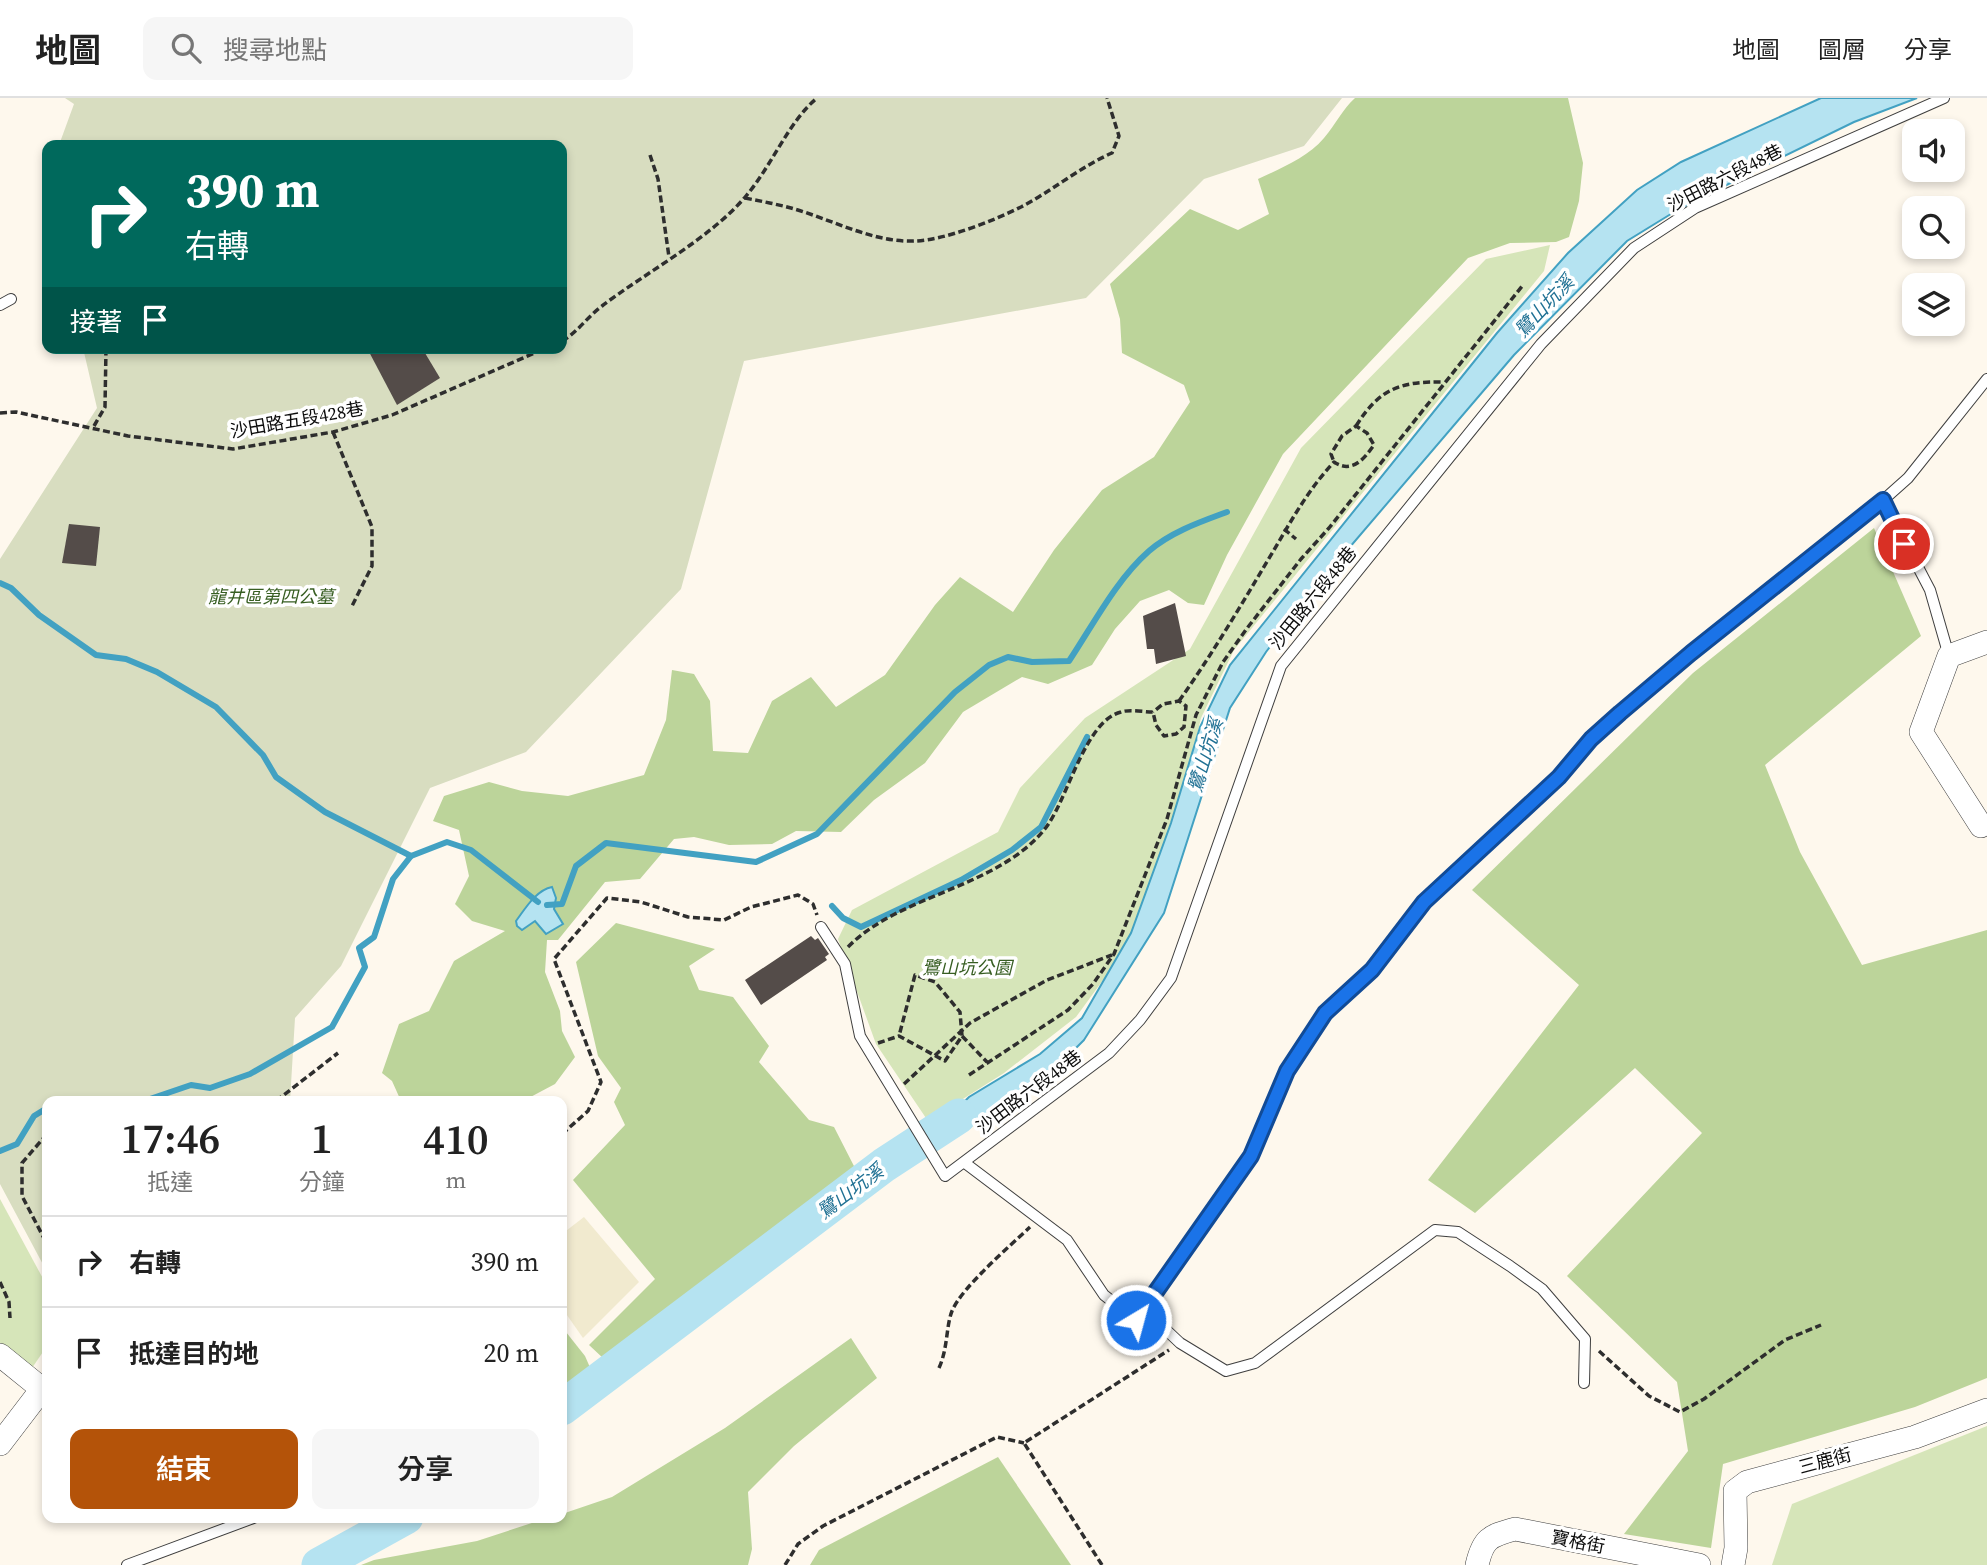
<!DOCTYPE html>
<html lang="zh-TW">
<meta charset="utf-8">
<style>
body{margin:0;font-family:"Source Serif 4","Noto Sans TC",serif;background:#f6f6f6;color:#222;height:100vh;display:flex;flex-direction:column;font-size:26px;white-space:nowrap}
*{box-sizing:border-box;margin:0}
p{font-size:23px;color:#767676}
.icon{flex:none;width:38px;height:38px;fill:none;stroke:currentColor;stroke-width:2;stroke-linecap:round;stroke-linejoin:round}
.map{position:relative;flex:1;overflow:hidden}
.panel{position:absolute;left:42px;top:998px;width:525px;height:427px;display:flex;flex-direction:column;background:#fff;border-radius:14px;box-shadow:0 4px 10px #0003}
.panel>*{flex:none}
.hud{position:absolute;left:42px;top:42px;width:525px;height:214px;border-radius:14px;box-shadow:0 4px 10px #0003;background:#00695c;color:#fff;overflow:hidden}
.tools{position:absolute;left:1902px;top:21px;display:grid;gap:14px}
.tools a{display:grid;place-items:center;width:63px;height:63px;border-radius:14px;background:#fff;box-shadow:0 4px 10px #0003;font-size:35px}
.pin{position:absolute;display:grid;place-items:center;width:60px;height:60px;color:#fff;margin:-30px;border:4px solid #fff;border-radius:50%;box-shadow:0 2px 7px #0007}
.me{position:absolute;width:77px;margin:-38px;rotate:37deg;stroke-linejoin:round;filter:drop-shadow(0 0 5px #0008)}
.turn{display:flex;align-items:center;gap:24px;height:147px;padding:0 28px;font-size:32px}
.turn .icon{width:91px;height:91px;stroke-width:2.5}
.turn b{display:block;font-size:49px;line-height:60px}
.then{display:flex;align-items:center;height:66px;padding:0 28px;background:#0003;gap:14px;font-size:26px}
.eta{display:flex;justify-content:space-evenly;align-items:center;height:119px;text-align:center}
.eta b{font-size:42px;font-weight:600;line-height:49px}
.cta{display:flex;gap:14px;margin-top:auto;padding:14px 28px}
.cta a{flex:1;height:80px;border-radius:14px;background:#b45309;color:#fff;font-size:28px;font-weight:600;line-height:80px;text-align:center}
.cta a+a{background:#f6f6f6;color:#222}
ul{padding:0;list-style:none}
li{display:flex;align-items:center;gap:21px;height:91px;padding:0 28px;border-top:2px solid #e0e0e0}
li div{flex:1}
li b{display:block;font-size:26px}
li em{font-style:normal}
header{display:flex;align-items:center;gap:42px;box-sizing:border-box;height:98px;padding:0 35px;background:#fff;border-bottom:2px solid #e0e0e0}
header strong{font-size:33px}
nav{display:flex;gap:38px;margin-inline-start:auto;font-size:24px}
.search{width:490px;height:63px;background:#f6f6f6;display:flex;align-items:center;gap:18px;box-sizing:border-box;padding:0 24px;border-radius:14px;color:#767676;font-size:26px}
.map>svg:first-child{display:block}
.farmland{fill:#f1eacf}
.green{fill:#d6e5b9}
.forest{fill:#bcd49a}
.cemetery{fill:#d8ddc0}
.water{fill:#b5e3f1;stroke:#42a1c2;stroke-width:2}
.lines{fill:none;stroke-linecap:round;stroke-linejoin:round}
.stream{stroke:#42a1c2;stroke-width:6}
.river{stroke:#b5e3f1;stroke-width:35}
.building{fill:#544c49}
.lane-casing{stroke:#3f3f3f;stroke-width:12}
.street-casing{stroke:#3f3f3f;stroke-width:24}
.path{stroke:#2e2e2e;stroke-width:3.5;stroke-dasharray:7 3.5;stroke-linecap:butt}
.lane{stroke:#fff;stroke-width:10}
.street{stroke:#fff;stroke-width:23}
.route-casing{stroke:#114b97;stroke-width:18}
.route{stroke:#1a73e8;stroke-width:12}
.labels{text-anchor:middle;stroke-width:7;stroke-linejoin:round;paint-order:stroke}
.street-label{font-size:18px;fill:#0c0c0c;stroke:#fff}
.park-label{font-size:18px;font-style:italic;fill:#375e22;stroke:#fff}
.water-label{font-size:19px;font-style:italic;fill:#207194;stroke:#fff}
</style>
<header>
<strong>地圖</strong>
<div class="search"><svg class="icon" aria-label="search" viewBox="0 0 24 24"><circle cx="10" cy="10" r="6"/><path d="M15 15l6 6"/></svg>搜尋地點</div>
<nav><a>地圖</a><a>圖層</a><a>分享</a></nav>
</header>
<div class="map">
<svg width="1987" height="1467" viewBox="0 0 1987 1467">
<rect width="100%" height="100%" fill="#fef8ed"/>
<path class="farmland" d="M584,1119L639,1184L583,1240L562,1210V1136Z"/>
<g class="green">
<path d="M1550,147L1544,173L1234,552L1201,620L1176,724L1144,826L1076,919L1004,975L928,1023L876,946L838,841L852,812L998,734L1020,690L1085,620L1190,551L1301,350L1486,161Z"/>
<path d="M0,1101L47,1188V1248L32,1270L0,1247Z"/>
<path d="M1987,1328V1467H1772L1792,1406Z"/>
</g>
<g class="forest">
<path d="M1355,0H1568L1583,65L1579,103L1569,139L1556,144L1510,145L1468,160L1283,356L1227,457L1204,507L1188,505L1169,492L1140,503L1115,531L1092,567L1048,586L1022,579L963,614L925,665L874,702L841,734L796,733L772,746L729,747L694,739L674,741L640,781L605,784L558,842H547L545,874L560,913L562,933L575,959L555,986L523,1003H401L392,983L382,975L399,926L429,913L454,863L505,833L472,823L455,806L469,778L459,732L433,723L444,698L489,684L522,693L568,698L644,677L666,622L672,572L694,576L710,603L713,653L748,655L772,603L811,579L836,609L885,577L935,507L960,479L1013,514L1054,452L1102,392L1154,359L1190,304L1184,287L1122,255L1120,221L1110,186L1190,111L1238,132L1269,116L1258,81C1281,70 1307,60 1324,40C1336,26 1342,12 1355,0Z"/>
<path d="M1874,430L1921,538L1765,667L1800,754L1862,867L1987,832V1280L1915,1309L1723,1366L1711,1450L1624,1436L1688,1353L1677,1284L1567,1178L1702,1035L1635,970L1475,1115L1428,1082L1579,887L1472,792L1693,575Z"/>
<path d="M616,825L715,851L689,868L699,892L733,899L769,948L759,964L809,1022L834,1029L856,1072L604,1261L589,1247L655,1181L573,1082L625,1027L614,1004L621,990L598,958L576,864Z"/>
<path d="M562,1229L585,1258L592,1274L569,1286L562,1284Z"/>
<path d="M851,1240L877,1280L794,1348L748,1394L752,1451L748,1467H361L374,1462L477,1443L550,1419H562V1416L612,1399L725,1330Z"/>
<path d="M998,1359L1071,1467H810L819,1452Z"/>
</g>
<path class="cemetery" d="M65,0H1342L1304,48L1204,81L1086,200L744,263L681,491L526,654L430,690L341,868L295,920L290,1003H47V1174L0,1086V461L97,310L83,250H562V47H59L74,6Z"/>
<g class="water">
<path d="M1821,0H1917L1854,24L1764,68L1679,111L1627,143L1514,257L1320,484L1266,554L1230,610L1164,815L1084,942C1045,983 985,1028 929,1038L969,999L1040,956L1082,920L1131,835L1171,725L1200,629L1230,567L1497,235L1568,155L1637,92L1681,64Z"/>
<path d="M552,789L556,800L554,811L563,826L546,836L535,823L522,832L517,828L516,823C525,811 536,792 552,789Z"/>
</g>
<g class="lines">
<g class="stream">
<path d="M0,485L11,490L39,517L96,557L126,561L157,574L216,609L263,657L276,679L325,714L411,758"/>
<path d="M547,807L562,806L576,768L606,745L756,764L817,736L955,594L989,567L1008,559L1032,564L1069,563C1093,527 1116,482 1149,453C1171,434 1200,424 1227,414"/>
<path d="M832,808L843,820L861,829L961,782L1012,752L1041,729L1087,639"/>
<path d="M144,1003L191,987L210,990L250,976L332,929L365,869L359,850L374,839L393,781L411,758L447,744L471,752L538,804"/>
<path d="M0,1053L17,1046L34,1018L47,1010"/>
</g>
<g class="river">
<path d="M562,1310L884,1067L959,1018"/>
<path d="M319,1467L406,1419"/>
</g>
</g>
<g class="building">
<path d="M367,250H422L440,280L397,307Z"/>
<path d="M69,426L100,429L96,468L62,465Z"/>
<path d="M1175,505L1186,558L1156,566L1154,551H1147L1143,518Z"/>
<path d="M811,838L815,842L818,840L829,856L825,859L827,862L761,907L745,882Z"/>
</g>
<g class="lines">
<g class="lane-casing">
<g id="lane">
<path d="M0,207L11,201"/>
<path d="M1883,402L1930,492L1949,558"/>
<path d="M821,829L845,866L860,938L945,1078L1109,955L1140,922L1171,880L1281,568L1541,246L1634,150L1695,110L1944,0"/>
<path d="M965,1065L1067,1142L1104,1197L1136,1222L1162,1228L1180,1245L1226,1273L1255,1265L1435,1132L1458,1134L1510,1168L1542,1191L1585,1241L1584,1285"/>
<path d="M1136,1222L1251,1058L1287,973L1325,915L1372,872L1424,804L1559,679L1591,641L1691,555L1862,421L1908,380L1987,281"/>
<path d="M127,1467L256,1419"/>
</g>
</g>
<g class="street-casing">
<g id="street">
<path d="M1981,728L1921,634L1949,558L1987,544"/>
<path d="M0,1257L42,1291L0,1346"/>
<path d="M1477,1467C1483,1441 1489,1438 1515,1431L1699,1467"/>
<path d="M1733,1467L1736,1450L1735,1393L1747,1384L1915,1339L1987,1312"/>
</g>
</g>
<g class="path">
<path d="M650,57L658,81L669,159"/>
<path d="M745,100C760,103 776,106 791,110C831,121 873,145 915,143C945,142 993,123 1021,109C1052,93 1080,69 1112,55L1119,38L1107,0"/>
<path d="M562,243C577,235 588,218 602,208C645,175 711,140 746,98C771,69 789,23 817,0"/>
<path d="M0,315L16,314L128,338L233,351L333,334L392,317L546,250"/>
<path d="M94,328L105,309L106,250"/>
<path d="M1356,328C1379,291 1400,283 1444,284"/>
<path d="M333,334L372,429V468L352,508"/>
<path d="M1284,431L1296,441"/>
<path d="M1179,603C1211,558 1240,509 1268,462C1289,427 1306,394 1334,364C1352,376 1364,361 1374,347L1367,335L1356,328L1342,338L1331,356L1334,364"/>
<path d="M848,849C900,796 995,791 1044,732C1067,705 1084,623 1121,614C1130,611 1143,614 1153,614L1156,627L1164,638L1176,636L1184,629L1186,608L1179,603L1163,606L1153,614"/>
<path d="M962,938L987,964"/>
<path d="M878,945L899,938L945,963L962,938L960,914L935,884L915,877L899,938"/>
<path d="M969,977L1068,912L1093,886L1114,856L1167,721L1196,617L1223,564L1248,529L1301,461L1329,430L1523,187"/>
<path d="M904,986L970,925L1047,882L1112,857"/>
<path d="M276,1003L338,955"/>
<path d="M47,1036L22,1065V1098L47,1146"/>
<path d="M562,1036L588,1013L601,984L554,861L607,800L641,804L688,819L724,822L751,809L798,797L813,806L817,817"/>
<path d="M0,1184L9,1204L10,1220"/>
<path d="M1599,1253L1649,1298L1680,1314L1704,1301L1785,1242L1821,1227"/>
<path d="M939,1270C948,1250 946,1228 952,1213C962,1189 1010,1148 1030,1129"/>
<path d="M785,1467L798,1446L823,1428L997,1339L1024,1345"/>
<path d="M1102,1467L1024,1345L1169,1252"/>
</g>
<use href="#lane" class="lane"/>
<use href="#street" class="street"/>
</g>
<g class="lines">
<g class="route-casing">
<path id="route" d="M1136,1222L1251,1058L1287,973L1325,915L1372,872L1424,804L1559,679L1591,641L1620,615L1691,555L1883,402L1904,446"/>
</g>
<use href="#route" class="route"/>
</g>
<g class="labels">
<g class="street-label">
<text transform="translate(1725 80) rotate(-27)" y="6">沙田路六段48巷</text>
<text transform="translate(297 322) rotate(-10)" y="6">沙田路五段428巷</text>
<text transform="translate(1313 500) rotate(-51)" y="6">沙田路六段48巷</text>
<text transform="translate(1029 994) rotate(-37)" y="6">沙田路六段48巷</text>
<text transform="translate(1825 1363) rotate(-15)" y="6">三鹿街</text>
<text transform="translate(1578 1444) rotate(11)" y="6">寶格街</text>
</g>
<g class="park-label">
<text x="271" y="505">龍井區第四公墓</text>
<text x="967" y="876">鷺山坑公園</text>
</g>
<g class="water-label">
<text transform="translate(1544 208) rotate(-47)" y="7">鷺山坑溪</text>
<text transform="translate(1205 657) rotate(-73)" y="7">鷺山坑溪</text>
<text transform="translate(850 1093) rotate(-37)" y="7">鷺山坑溪</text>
</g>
</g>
</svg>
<div class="tools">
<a><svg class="icon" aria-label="sound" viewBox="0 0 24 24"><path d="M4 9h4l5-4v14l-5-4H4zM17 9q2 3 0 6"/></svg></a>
<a><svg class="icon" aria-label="search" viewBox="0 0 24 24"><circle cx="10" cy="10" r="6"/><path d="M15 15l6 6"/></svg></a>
<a><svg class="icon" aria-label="layers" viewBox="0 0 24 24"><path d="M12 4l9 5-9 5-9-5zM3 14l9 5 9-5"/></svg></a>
</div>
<div class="pin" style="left:1904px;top:446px;background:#d93025"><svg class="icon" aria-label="arrive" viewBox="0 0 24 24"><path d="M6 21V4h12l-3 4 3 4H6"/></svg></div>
<svg class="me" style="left:1136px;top:1222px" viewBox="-20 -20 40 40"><circle r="17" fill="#1a73e8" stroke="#fff" stroke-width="3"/><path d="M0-11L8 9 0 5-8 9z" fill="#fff"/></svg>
<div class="hud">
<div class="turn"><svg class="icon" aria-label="right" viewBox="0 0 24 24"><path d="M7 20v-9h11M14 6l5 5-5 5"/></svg><div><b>390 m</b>右轉</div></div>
<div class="then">接著<svg class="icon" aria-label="arrive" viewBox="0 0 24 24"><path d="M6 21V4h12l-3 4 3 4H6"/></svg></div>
</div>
<section class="panel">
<div class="eta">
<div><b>17:46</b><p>抵達</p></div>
<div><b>1</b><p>分鐘</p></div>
<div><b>410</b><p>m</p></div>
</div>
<ul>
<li><svg class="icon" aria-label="right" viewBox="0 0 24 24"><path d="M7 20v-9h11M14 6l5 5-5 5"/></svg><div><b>右轉</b></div><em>390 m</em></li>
<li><svg class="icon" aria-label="arrive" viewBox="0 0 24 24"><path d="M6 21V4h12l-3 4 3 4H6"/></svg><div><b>抵達目的地</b></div><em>20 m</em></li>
</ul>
<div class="cta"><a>結束</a><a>分享</a></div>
</section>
</div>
